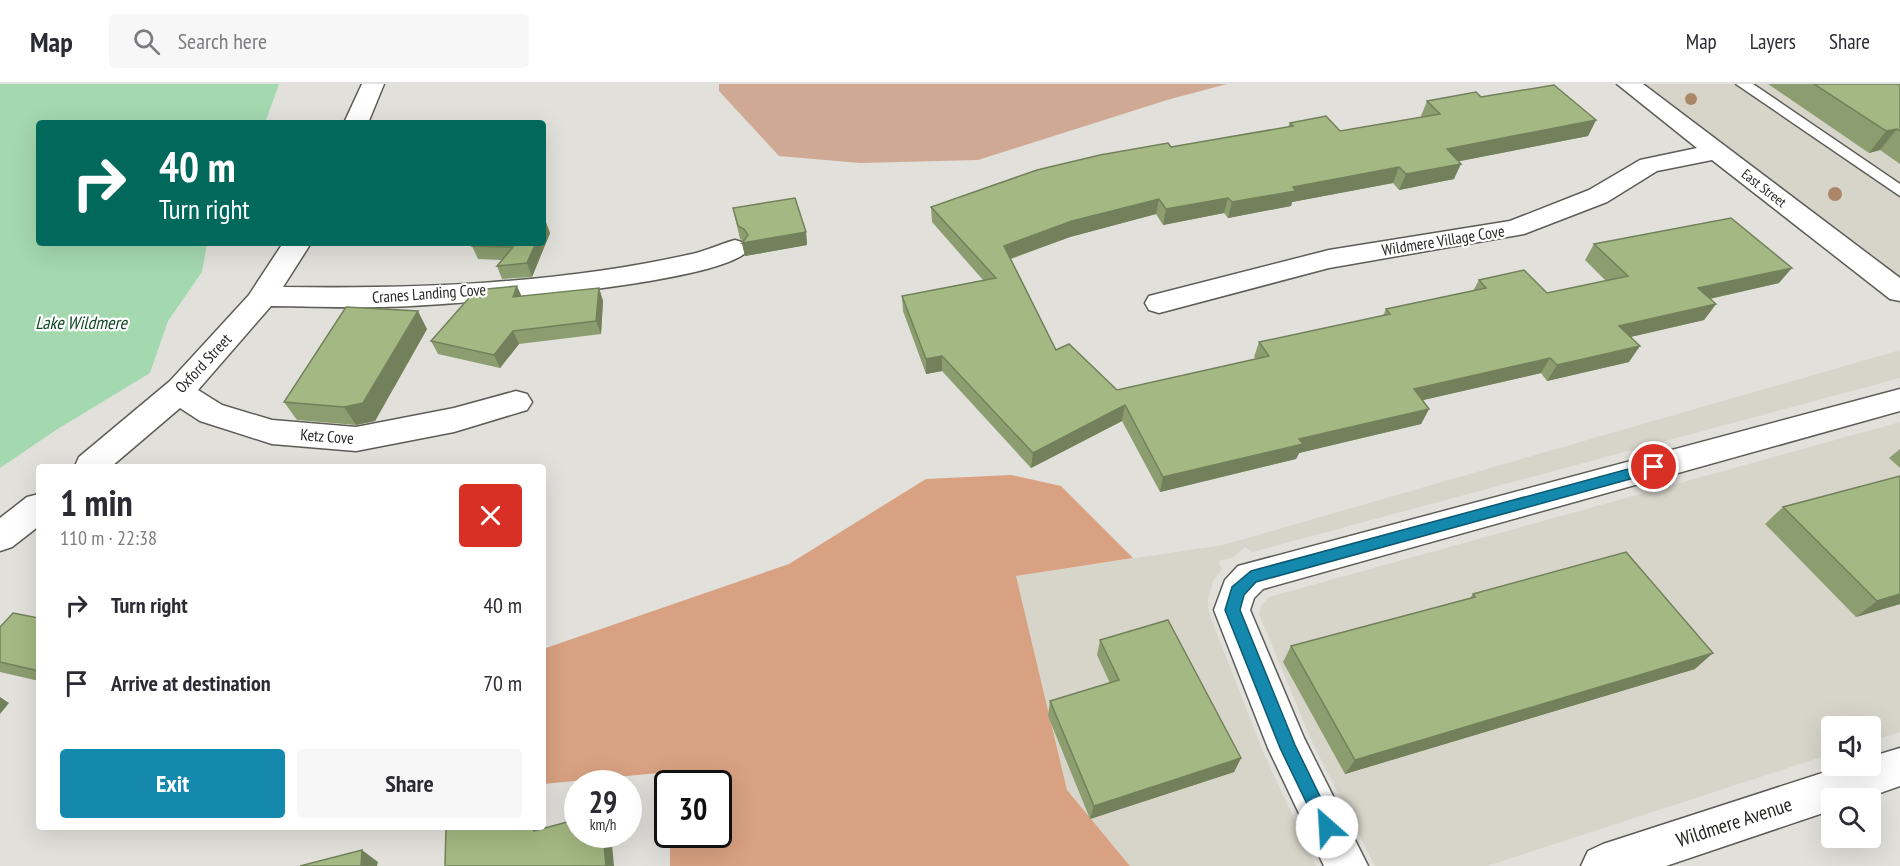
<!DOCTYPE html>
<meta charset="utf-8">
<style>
body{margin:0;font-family:"PT Sans Narrow",sans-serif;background:#f7f7f7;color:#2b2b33;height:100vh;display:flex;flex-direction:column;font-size:22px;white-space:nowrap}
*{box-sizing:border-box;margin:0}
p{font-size:20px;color:#7c7c81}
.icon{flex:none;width:33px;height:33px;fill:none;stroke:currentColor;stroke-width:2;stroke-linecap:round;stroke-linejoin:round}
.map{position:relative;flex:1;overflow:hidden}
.details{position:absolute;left:36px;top:380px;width:510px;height:366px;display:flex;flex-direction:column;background:#fff;border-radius:6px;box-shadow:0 6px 24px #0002}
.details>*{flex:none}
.top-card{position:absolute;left:36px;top:36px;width:510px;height:126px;border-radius:6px;box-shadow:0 6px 24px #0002;background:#00695c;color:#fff;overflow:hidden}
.fabs{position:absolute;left:1821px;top:632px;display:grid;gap:12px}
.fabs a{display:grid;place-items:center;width:60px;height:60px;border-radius:6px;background:#fff;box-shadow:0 6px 24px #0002;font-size:30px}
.speed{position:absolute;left:564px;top:686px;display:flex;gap:12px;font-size:30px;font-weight:700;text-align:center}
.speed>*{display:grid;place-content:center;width:78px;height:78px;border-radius:50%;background:#fff;box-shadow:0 6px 24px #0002;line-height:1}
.speed small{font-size:15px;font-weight:400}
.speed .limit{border:3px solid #111;border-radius:9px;background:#fff;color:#111}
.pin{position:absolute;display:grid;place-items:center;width:51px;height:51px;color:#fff;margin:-26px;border:3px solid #fff;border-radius:50%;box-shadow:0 2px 6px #0007}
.me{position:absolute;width:66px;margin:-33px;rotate:334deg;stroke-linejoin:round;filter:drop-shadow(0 0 4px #0008)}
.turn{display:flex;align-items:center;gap:21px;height:126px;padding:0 24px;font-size:27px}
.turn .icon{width:78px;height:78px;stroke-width:2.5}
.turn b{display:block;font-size:42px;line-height:51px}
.round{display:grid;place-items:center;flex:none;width:63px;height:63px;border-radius:6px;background:#f7f7f7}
.headline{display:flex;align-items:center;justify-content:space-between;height:102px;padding:0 24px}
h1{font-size:36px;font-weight:800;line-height:45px}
.cta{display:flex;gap:12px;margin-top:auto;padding:12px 24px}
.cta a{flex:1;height:69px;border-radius:6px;background:#1489ad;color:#fff;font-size:24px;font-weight:800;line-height:69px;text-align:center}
.cta a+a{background:#f7f7f7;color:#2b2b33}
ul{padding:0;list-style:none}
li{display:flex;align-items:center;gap:18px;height:78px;padding:0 24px}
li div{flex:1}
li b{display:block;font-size:22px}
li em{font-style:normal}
header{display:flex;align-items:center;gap:36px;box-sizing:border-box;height:84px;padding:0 30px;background:#fff;border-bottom:2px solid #e1e1e2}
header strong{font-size:28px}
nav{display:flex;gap:33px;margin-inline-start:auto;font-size:21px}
.search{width:420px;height:54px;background:#f7f7f7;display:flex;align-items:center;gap:15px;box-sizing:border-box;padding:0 21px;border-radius:6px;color:#7c7c81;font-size:22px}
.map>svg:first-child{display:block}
.built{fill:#d7d5c9}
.green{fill:#d0a994}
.forest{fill:#d8a182}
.water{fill:#a4d8af}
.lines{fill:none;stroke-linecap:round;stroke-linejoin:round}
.service-casing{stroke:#5d5d58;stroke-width:3}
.minor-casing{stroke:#5d5d58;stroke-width:3}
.service{fill:#fff;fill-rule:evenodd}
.minor{fill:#fff;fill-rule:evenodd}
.tree{fill:#ab8669}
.wall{fill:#8c9e70}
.shaded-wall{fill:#72815b}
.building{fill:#a3b882;stroke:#72815b;stroke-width:1.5}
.route{fill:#1489ad;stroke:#0d5970;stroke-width:1.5}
.labels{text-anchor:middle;stroke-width:4.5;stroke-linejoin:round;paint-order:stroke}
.far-street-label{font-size:14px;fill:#282826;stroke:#fff}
.street-label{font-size:16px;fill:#282826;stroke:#fff}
.water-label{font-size:18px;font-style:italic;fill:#124b25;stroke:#fff}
.near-street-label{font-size:20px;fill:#282826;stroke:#fff}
</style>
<header>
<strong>Map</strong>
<div class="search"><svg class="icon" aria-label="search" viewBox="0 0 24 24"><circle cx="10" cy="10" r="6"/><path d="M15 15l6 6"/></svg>Search here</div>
<nav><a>Map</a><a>Layers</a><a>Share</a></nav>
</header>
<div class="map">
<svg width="1900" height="782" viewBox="0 0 1900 782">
<rect width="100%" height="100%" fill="#e1e0db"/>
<g class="built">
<path d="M1644,0H1900V194L1717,55Z"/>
<path d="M1900,266V294L1252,468L1245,463L1234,473L1218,477L1222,485L1213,497L1208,515L1209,529L1263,668L1316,782H1130L1067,706L1016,492L1223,461Z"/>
<path d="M1900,338V648L1871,657L1870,642H1832L1831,670L1487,782H1375L1313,660L1259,530L1261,522L1269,513Z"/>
</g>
<path class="green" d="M719,0H1227L1167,16L978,76L860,79L779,72L719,7Z"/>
<path class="forest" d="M1011,391L1061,402L1133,474L1016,492L1067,706L1130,782H670V750H718V699H670L669,688L543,700V565L789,480L926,395Z"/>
<path class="water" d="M0,0H279L265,39H39V159H207L202,188L168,237L150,289L56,346L0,384Z"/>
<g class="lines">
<g class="service-casing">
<path id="service" d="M1736,0H1753L1900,100V112Z"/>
</g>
<g class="minor-casing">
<g id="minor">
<path d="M362,0H384L368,39H344Z"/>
<path d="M1617,0H1643L1900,194V217L1890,215L1712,76L1657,87L1607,118L1524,150L1329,184L1159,229L1149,226L1145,219L1149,212L1329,166L1510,137L1589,106L1640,76L1697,64Z"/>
<path d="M735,156L745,159L749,165C726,201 433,223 380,223C344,224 307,222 271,222L198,306L222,321L272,336L356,343L454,324L516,307L527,310L532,318L527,326L454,348L356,367L272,360L200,337L180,324L112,382H75L79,373L170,297L249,211L283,159H311L283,203C419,205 558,200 692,170C706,167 720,160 735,156Z"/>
<path d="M1900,305V327L1263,505L1254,514L1250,526L1304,654L1368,782H1324L1268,664L1214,526L1225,496L1238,482Z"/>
<path d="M39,410V442L12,463L0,467V434L27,413Z"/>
<path d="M1900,664V702L1866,714H1832V726L1666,782H1581L1588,767L1603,760L1847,681H1870V673Z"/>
</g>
</g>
<use href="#service" class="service"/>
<use href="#minor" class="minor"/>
</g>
<g class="tree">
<circle cx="1691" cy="15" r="6"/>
<circle cx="1835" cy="110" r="7"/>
</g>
<g class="wall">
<path d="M1768,0H1900V80L1880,66L1869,69Z"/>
<path d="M1481,13L1596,36L1588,52L1459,77L1454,95L1399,106L1393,99L1292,118L1291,122L1228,134L1224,129L1163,141L1156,130L1070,153L1011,175L1056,266L1117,306L1256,275L1254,273L1259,258L1383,232L1386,225L1473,207L1479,196L1547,209L1606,197L1585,176L1594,160L1779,199L1710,215L1716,220L1704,236L1630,253L1629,278L1547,297L1541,289L1423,316L1429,325L1421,340L1299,369L1296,375L1160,408L1122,337L1031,384L942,287L926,290L903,227L902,212L983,196L932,138L931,123L1171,63L1288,43L1290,39L1340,47L1422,33L1421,32L1427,17Z"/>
<path d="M733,124L806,148L807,161L745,172L742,159L744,157L740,155Z"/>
<path d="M545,136L550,149L532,193L502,195L497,182L502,176L478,175L472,162L543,159Z"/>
<path d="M599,204L603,217L601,250L519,260L500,284L438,270L431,257L522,212Z"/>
<path d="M427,245L375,337L356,341L297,336L284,318Z"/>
<path d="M1900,365V384L1889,374Z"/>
<path d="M1900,392V520L1856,533L1765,440L1783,423Z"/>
<path d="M1473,510L1695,585L1345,690L1283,578L1291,562L1470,514Z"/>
<path d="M39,532V597L0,588V543L38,534Z"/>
<path d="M1100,556L1241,674L1234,688L1090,735L1048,632L1050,617L1110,599L1097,571Z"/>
</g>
<g class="shaded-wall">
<path d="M1596,36L1588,52L1440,81L1447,65Z"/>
<path d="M1897,45L1880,66L1869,69L1886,47Z"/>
<path d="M1461,80L1454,95L1399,106L1406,90Z"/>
<path d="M1399,83L1393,99L1292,118L1291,122L1228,134L1232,118L1293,103Z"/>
<path d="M1228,114L1224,129L1163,141L1166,125Z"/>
<path d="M1159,115L1156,130L1070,153L1003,177L1004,162L1072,137Z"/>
<path d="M545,136L550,149L532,193L527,179L536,159H543V141Z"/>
<path d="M806,148L807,161L745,172L742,159Z"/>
<path d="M1792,184L1779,199L1686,220L1698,204Z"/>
<path d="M517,202L523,215L513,213Z"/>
<path d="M599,204L603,217L601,250L596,237Z"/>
<path d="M1716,220L1704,236L1609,258L1619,242Z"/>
<path d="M418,227L427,245L375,337L356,341L344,323Z"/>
<path d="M513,247L519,260L500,284L494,271Z"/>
<path d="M1640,262L1629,278L1547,297L1557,281Z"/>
<path d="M942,272V287L926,290V275Z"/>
<path d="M1550,274L1541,289L1406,320L1414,305Z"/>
<path d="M1125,321L1122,337L1031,384L1033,369Z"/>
<path d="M1429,325L1421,340L1299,369L1296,375L1160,408L1163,393L1299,355Z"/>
<path d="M1900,510V520L1856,533L1877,517Z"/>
<path d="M1713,569L1695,585L1345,690L1355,676Z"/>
<path d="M0,613L9,619L0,630Z"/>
<path d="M1241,674L1234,688L1090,735L1094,722Z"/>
<path d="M543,727L544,759L534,747L533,742H543Z"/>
<path d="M603,750H611L614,782H606Z"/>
<path d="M362,766L378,778L377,782H361Z"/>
</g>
<g class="building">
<path d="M1814,0H1900V47L1897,45L1886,47Z"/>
<path d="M1554,1L1596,36L1447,65L1461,80L1406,90L1399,83L1293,103L1296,107L1232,118L1228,114L1166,125L1159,115L1072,137L1004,162L1056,266L1069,260L1117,306L1269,272L1259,258L1390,230L1386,225L1486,204L1479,196L1524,186L1547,209L1628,192L1594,160L1731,134L1792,184L1698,204L1716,220L1619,242L1640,262L1557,281L1550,274L1414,305L1429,325L1299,355L1303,360L1163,393L1125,321L1033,369L942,272L926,275L902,212L996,194L931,123L1037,86L1100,71L1168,59L1171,63L1293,42L1290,39L1326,32L1340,47L1440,30L1427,17L1476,8L1481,13Z"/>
<path d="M795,114L806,148L742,159L748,151L744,145L738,142L733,124Z"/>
<path d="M474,159H515V161L517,159H536L527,179L497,182L513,163L472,162Z"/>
<path d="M517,202L513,213L599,204L596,237L513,247L494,271L431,257L476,206Z"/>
<path d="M346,223L418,227L363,319L344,323L284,318Z"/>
<path d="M1900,392V510L1877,517L1783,423Z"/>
<path d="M1626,468L1713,569L1355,676L1291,562L1475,513L1473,510Z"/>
<path d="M13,529L38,534L39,532V587L0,578V543Z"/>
<path d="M1168,536L1241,674L1094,722L1050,617L1119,596L1100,556Z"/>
<path d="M578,735V750H603L606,782H445L446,742H533L534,747Z"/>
<path d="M362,766L361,782H300Z"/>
</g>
<path class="route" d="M1654,378L1661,383L1659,387L1256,498L1244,511L1240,526L1295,661L1335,743L1333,749L1327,751L1321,749L1280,664L1225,526L1232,503L1251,487Z"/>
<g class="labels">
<g class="far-street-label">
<text transform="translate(1764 104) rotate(38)" y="5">East Street</text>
</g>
<g class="street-label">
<text transform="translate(1443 156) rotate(-9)" y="6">Wildmere Village Cove</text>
<text transform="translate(429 209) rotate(-4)" y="6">Cranes Landing Cove</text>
<text transform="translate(203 279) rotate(-47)" y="6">Oxford Street</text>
<text transform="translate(327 352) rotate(4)" y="6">Ketz Cove</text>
</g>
<g class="water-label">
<text x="81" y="245">Lake Wildmere</text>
</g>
<g class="near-street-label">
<text transform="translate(1734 738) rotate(-18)" y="7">Wildmere Avenue</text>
</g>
</g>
</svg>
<div class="fabs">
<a><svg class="icon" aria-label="sound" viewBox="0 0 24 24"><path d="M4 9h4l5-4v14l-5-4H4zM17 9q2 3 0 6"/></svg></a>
<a><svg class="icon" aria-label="search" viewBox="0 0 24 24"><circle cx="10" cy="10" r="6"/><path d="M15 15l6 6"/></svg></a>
</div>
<div class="speed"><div>29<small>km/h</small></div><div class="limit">30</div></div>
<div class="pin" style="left:1654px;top:383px;background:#d93025"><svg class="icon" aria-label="arrive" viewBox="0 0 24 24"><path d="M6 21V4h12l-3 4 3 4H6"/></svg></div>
<svg class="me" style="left:1327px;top:743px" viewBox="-20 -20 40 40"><circle r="19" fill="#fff"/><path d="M0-13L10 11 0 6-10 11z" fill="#1489ad"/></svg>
<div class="top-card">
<div class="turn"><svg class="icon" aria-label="right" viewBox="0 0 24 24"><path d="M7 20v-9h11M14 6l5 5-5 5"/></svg><div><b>40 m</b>Turn right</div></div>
</div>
<section class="details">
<div class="headline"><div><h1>1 min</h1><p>110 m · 22:38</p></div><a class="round" style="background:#d93025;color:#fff"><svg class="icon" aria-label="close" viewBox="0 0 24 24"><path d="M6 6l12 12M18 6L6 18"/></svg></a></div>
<ul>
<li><svg class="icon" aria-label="right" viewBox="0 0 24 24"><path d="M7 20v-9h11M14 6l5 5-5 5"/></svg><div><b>Turn right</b></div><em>40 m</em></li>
<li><svg class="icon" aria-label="arrive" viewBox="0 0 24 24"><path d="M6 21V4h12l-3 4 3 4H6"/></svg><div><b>Arrive at destination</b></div><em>70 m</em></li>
</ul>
<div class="cta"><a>Exit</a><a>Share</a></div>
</section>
</div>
